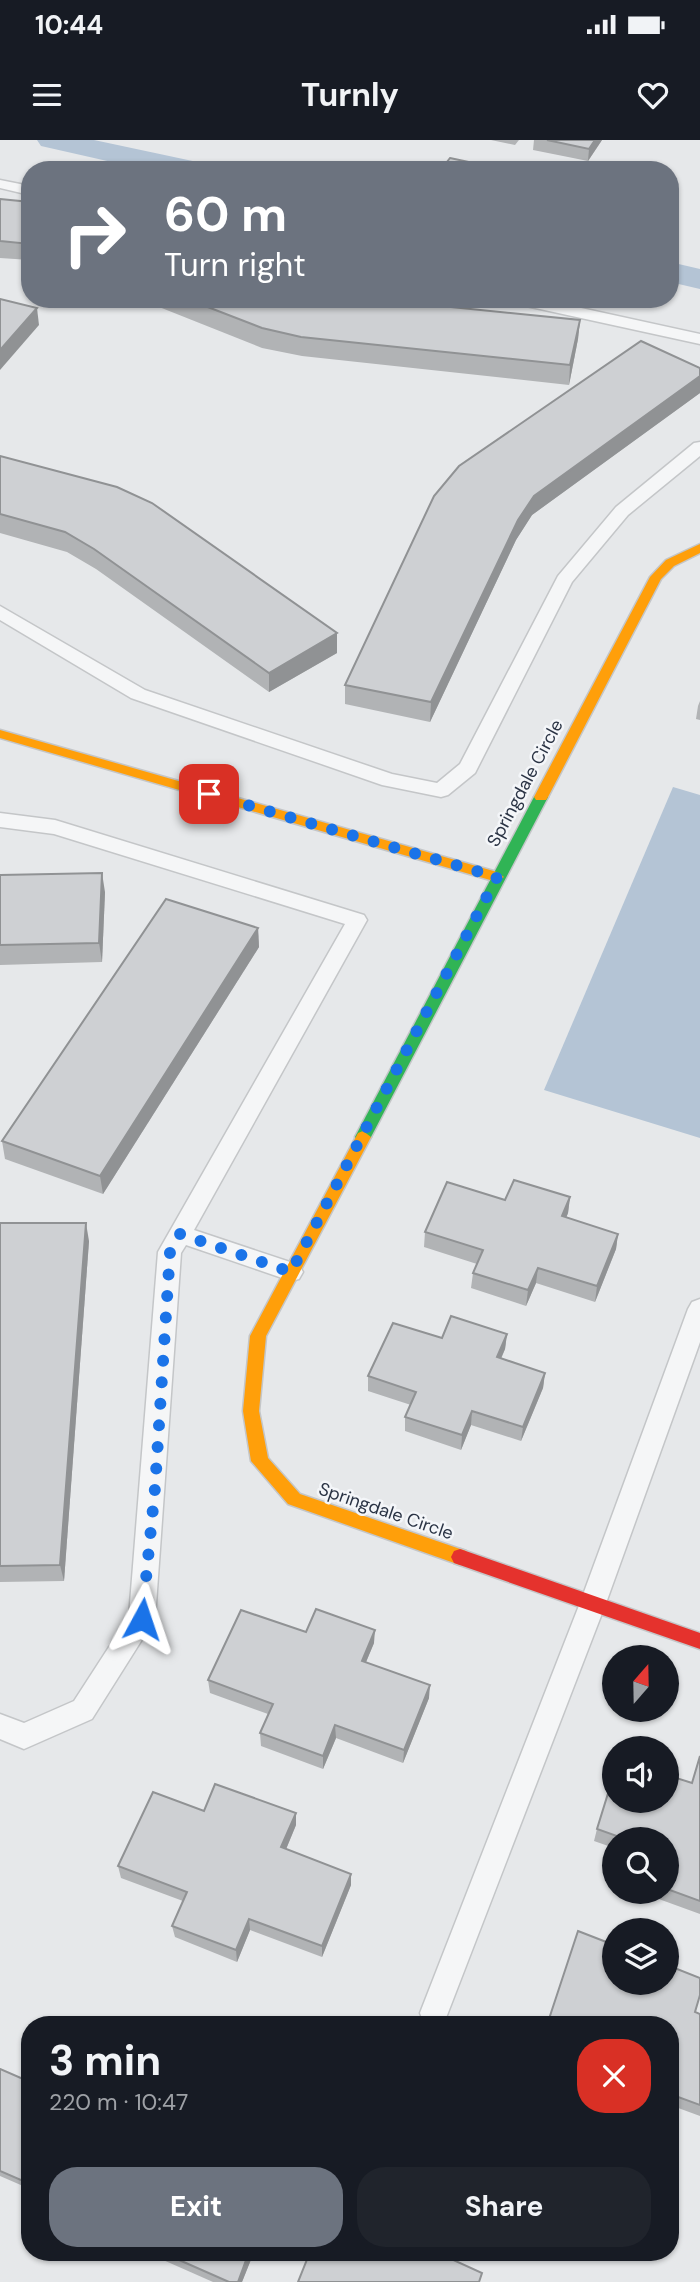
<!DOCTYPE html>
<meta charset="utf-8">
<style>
body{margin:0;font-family:"DM Sans",sans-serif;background:#20242c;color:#f1f3f6;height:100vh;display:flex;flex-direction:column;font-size:26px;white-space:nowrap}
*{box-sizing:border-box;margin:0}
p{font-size:23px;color:#9ea1a6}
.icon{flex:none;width:38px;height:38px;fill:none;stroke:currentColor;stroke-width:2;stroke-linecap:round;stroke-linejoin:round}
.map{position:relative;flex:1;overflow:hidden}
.details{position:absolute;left:21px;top:1876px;width:658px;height:245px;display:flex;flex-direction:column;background:#171b24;border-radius:28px;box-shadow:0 2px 5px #0004}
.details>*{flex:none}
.hud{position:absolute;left:21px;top:21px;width:658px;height:147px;border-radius:28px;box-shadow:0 2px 5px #0004;background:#6c737f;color:#fff;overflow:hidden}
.needle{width:46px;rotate:20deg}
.controls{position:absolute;left:602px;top:1505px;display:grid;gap:14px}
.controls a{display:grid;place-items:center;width:77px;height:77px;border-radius:50%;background:#171b24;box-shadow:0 2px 5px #0004;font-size:35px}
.pin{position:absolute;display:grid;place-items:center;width:60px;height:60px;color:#fff;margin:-30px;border-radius:14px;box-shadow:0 4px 10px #0006}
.me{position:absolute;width:77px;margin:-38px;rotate:5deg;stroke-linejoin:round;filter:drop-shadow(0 0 5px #0008)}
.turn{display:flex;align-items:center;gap:24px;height:147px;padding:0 28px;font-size:32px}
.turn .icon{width:91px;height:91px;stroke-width:2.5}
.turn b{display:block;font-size:49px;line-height:60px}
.round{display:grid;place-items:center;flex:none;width:74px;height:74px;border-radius:28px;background:#20242c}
.overview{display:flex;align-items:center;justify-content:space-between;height:119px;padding:0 28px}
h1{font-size:42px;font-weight:700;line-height:52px}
.action{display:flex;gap:14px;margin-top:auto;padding:14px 28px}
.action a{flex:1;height:80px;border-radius:28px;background:#6c737f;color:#fff;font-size:28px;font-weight:700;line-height:80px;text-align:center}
.action a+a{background:#20242c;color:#f1f3f6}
.status{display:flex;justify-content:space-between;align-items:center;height:49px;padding:0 35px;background:#171b24;direction:ltr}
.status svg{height:19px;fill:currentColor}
header{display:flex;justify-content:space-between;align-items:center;height:91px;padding:0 28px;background:#171b24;font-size:32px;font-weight:700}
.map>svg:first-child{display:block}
.water{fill:#b4c4d5}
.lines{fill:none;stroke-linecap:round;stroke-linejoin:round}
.canal{fill:#b4c4d5;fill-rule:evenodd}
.lane-casing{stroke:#c4c6c8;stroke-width:3}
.fast-casing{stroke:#c4c6c8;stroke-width:3}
.slow-casing{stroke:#c4c6c8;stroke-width:3}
.jam-casing{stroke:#c4c6c8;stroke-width:3}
.lane{fill:#f5f6f7;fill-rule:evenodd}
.fast{fill:#30b455;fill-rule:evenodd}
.slow{fill:#ff9f0a;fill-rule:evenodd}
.jam{fill:#e5322d;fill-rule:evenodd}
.wall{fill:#b1b3b5}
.shaded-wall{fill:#909294}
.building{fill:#ced0d3;stroke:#909294;stroke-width:2}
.route{stroke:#1a73e8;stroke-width:12;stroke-dasharray:0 21.6}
.labels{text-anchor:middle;stroke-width:5;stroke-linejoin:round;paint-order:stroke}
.street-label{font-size:18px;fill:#2b3445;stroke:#f4f6f9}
</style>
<div class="status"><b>10:44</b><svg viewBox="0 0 49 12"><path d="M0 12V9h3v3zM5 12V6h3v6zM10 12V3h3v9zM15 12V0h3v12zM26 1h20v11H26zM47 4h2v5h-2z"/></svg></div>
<header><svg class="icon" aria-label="menu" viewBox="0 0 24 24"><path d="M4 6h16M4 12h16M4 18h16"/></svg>Turnly<svg class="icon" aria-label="heart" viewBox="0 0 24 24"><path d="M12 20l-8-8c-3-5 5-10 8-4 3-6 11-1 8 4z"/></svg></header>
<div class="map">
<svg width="700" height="2142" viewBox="0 0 700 2142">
<rect width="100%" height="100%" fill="#e6e8ea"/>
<path class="water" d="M673,647L700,655V998L544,950Z"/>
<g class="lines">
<g class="canal">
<path d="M37,0H94L202,23L206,30H147L41,6Z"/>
<path d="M670,122L700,129V149L670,142Z"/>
</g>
<g class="lane-casing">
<g id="lane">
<path d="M0,40L30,46V55L0,48Z"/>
<path d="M509,159H540L700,194V204L517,164Z"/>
<path d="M700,302V316L628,375L572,442L475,633L448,655L441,657L382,645L131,558L0,480V466L145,550L392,634L437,643L460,624L558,436L616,367L694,303Z"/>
<path d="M0,673L55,680L364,775L367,780L194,1090L299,1125L303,1132L299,1139L291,1141L186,1105L181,1113L155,1479L92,1579L24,1609L0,1599V1574L24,1583L74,1561L129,1476L158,1112L345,784L54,694L0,687Z"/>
<path d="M700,1159V1202L606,1463L444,1883H424L420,1873L580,1463L688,1169L692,1162Z"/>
</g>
</g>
<g class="fast-casing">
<path id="fast" d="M541,652L548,657L371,997L363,1003L358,1001L355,997L534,657Z"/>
</g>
<g class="slow-casing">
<g id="slow">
<path d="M700,404V413L674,426L661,439L548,657L546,660H536L534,657L650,437L666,420Z"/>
<path d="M0,590L497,732L504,737L497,742L0,598Z"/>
<path d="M363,991L371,997L266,1196L259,1271L268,1318L300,1354L466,1411L469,1417L466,1423L460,1425L288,1364L251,1321L243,1271L250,1196L358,993Z"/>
</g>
</g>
<g class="jam-casing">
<path id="jam" d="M460,1409L700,1493V1509L454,1423L451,1417L454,1411Z"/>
</g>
<use href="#lane" class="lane"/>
<use href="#fast" class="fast"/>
<use href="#slow" class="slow"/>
<use href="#jam" class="jam"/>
</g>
<g class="wall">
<path d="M491,0H519L515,5Z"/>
<path d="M534,0H602L588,21L533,10Z"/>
<path d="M0,59L30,62V120L0,118Z"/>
<path d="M139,159H372L580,180L578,199L569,245L302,216L262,208Z"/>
<path d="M700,228V253L532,375L516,400L430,582L345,564V545L434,356Z"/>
<path d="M0,316L337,513L269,552L96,429L67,412L0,393Z"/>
<path d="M700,561V580L696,579L698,566Z"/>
<path d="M0,735L105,752L102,822L0,825Z"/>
<path d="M258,788L259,807L103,1054L5,1019L2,1001Z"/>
<path d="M570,1057L568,1073L566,1078L618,1094L616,1109L595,1162L536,1143L526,1166L471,1148L473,1133L477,1124L424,1107L425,1092L505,1060Z"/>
<path d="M0,1083L89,1101L64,1441L0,1442Z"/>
<path d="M507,1194L505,1209L501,1219L545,1233L543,1248L521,1301L471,1285L461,1310L405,1291V1277L411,1265L368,1251V1236L442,1198Z"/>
<path d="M306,1492L374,1503L366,1522L429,1558L403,1623L336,1598L323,1629L261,1606L260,1593L268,1574L210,1553L208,1540Z"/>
<path d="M700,1616V1774L656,1758L657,1752H667V1699H614V1708L594,1701L597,1689L692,1643Z"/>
<path d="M204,1671L296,1673V1685L286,1709L351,1745L322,1817L250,1790L237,1822L175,1797L172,1786L183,1761L121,1738L118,1726Z"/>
<path d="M695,1872L700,1874V1976L670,1965V1885Z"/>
<path d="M0,1929L30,1942V2049L0,2036Z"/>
<path d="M145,2112H254L242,2142H213Z"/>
</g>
<g class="shaded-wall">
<path d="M595,0H602L588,21L589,9Z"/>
<path d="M37,168L39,185L0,230V210Z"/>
<path d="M580,180L578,199L569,245L570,225Z"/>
<path d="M700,236V253L532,375L516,400L430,582L431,562L518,380L534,356Z"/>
<path d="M337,493V513L269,552V533Z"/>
<path d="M102,733L105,752L102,822L99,803Z"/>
<path d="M258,788L259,807L103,1054L100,1036Z"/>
<path d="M570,1057L568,1073L560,1092L562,1076Z"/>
<path d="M86,1083L89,1101L64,1441L60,1425Z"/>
<path d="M618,1094L616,1109L595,1162L597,1146Z"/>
<path d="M538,1128L536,1143L526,1166L528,1150Z"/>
<path d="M507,1194L505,1209L495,1232L497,1217Z"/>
<path d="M545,1233L543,1248L521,1301L523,1287Z"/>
<path d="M472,1271L471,1285L461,1310L462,1295Z"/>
<path d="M375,1490L374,1503L361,1534L362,1521Z"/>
<path d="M430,1545L429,1558L403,1623L404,1610Z"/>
<path d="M335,1585L336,1598L323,1629V1616Z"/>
<path d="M296,1673V1685L282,1719L281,1707Z"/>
<path d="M351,1734V1745L322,1817V1806Z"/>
<path d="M249,1779L250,1790L237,1822L236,1810Z"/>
<path d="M249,2112H254L242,2142H238Z"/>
</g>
<g class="building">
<path d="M547,0H595L589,9Z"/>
<path d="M450,18L506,30H457L443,27Z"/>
<path d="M0,59L30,62V104L0,101Z"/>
<path d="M0,159L37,168L0,210Z"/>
<path d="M187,159H372L580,180L570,225L301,197L262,188Z"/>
<path d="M641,201L700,228V236L534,356L518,380L431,562L345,545L434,356L459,326Z"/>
<path d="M0,316L117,347L152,363L337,493L269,533L94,409L65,392L0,374Z"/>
<path d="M102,733L99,803L0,805V735Z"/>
<path d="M166,759L258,788L100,1036L2,1001Z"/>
<path d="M514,1040L570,1057L562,1076L618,1094L597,1146L538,1128L528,1150L473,1133L483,1110L425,1092L447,1042L505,1060Z"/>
<path d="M0,1083H86L60,1425L0,1426Z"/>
<path d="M451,1176L507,1194L497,1217L545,1233L523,1287L472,1271L462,1295L405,1277L416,1252L368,1236L393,1183L442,1198Z"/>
<path d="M316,1469L375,1490L362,1521L430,1545L404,1610L335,1585L323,1616L260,1593L273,1564L208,1540L241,1470L306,1492Z"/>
<path d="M700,1616V1761L667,1749V1722L669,1715H667V1699H625L597,1689L614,1634V1661H667V1635L692,1643Z"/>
<path d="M215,1644L296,1673L281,1707L351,1734L322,1806L249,1779L236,1810L172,1786L187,1752L118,1726L153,1652L204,1671Z"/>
<path d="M578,1791L614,1805V1843H667V1825L700,1838V1855L695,1872L700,1874V1965L670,1954V1885H547Z"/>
<path d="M0,1929L30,1942V2044L0,2031Z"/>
<path d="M161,2112H249L238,2142H229Z"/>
<path d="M310,2112H436L482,2133L479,2142H298Z"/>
</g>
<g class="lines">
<path class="route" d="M142,1479L155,1348L170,1112L180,1094L291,1132L497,737L209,654"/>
</g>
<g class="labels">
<g class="street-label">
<text transform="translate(525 643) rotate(-62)" y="6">Springdale Circle</text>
<text transform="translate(386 1371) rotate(19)" y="6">Springdale Circle</text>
</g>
</g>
</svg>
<div class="controls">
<a><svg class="needle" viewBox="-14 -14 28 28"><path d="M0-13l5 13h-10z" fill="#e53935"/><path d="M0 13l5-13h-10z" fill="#9ea1a6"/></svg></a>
<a><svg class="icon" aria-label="sound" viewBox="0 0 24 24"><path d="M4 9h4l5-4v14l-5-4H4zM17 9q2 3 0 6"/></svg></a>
<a><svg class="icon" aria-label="search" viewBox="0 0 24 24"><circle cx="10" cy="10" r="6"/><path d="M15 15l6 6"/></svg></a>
<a><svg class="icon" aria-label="layers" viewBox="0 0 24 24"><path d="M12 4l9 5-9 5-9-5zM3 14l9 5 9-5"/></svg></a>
</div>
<div class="pin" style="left:209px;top:654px;background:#d93025"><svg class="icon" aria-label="arrive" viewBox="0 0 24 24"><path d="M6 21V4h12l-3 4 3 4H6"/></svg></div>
<svg class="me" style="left:142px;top:1479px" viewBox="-20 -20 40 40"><path d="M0-17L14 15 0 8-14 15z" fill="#1a73e8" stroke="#fff" stroke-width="4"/></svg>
<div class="hud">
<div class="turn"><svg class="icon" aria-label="right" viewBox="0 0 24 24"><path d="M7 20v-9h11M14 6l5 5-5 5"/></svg><div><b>60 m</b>Turn right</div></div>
</div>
<section class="details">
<div class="overview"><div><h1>3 min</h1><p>220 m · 10:47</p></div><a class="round" style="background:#d93025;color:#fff"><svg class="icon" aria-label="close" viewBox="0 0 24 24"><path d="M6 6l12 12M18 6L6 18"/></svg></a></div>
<div class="action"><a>Exit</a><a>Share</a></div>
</section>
</div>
